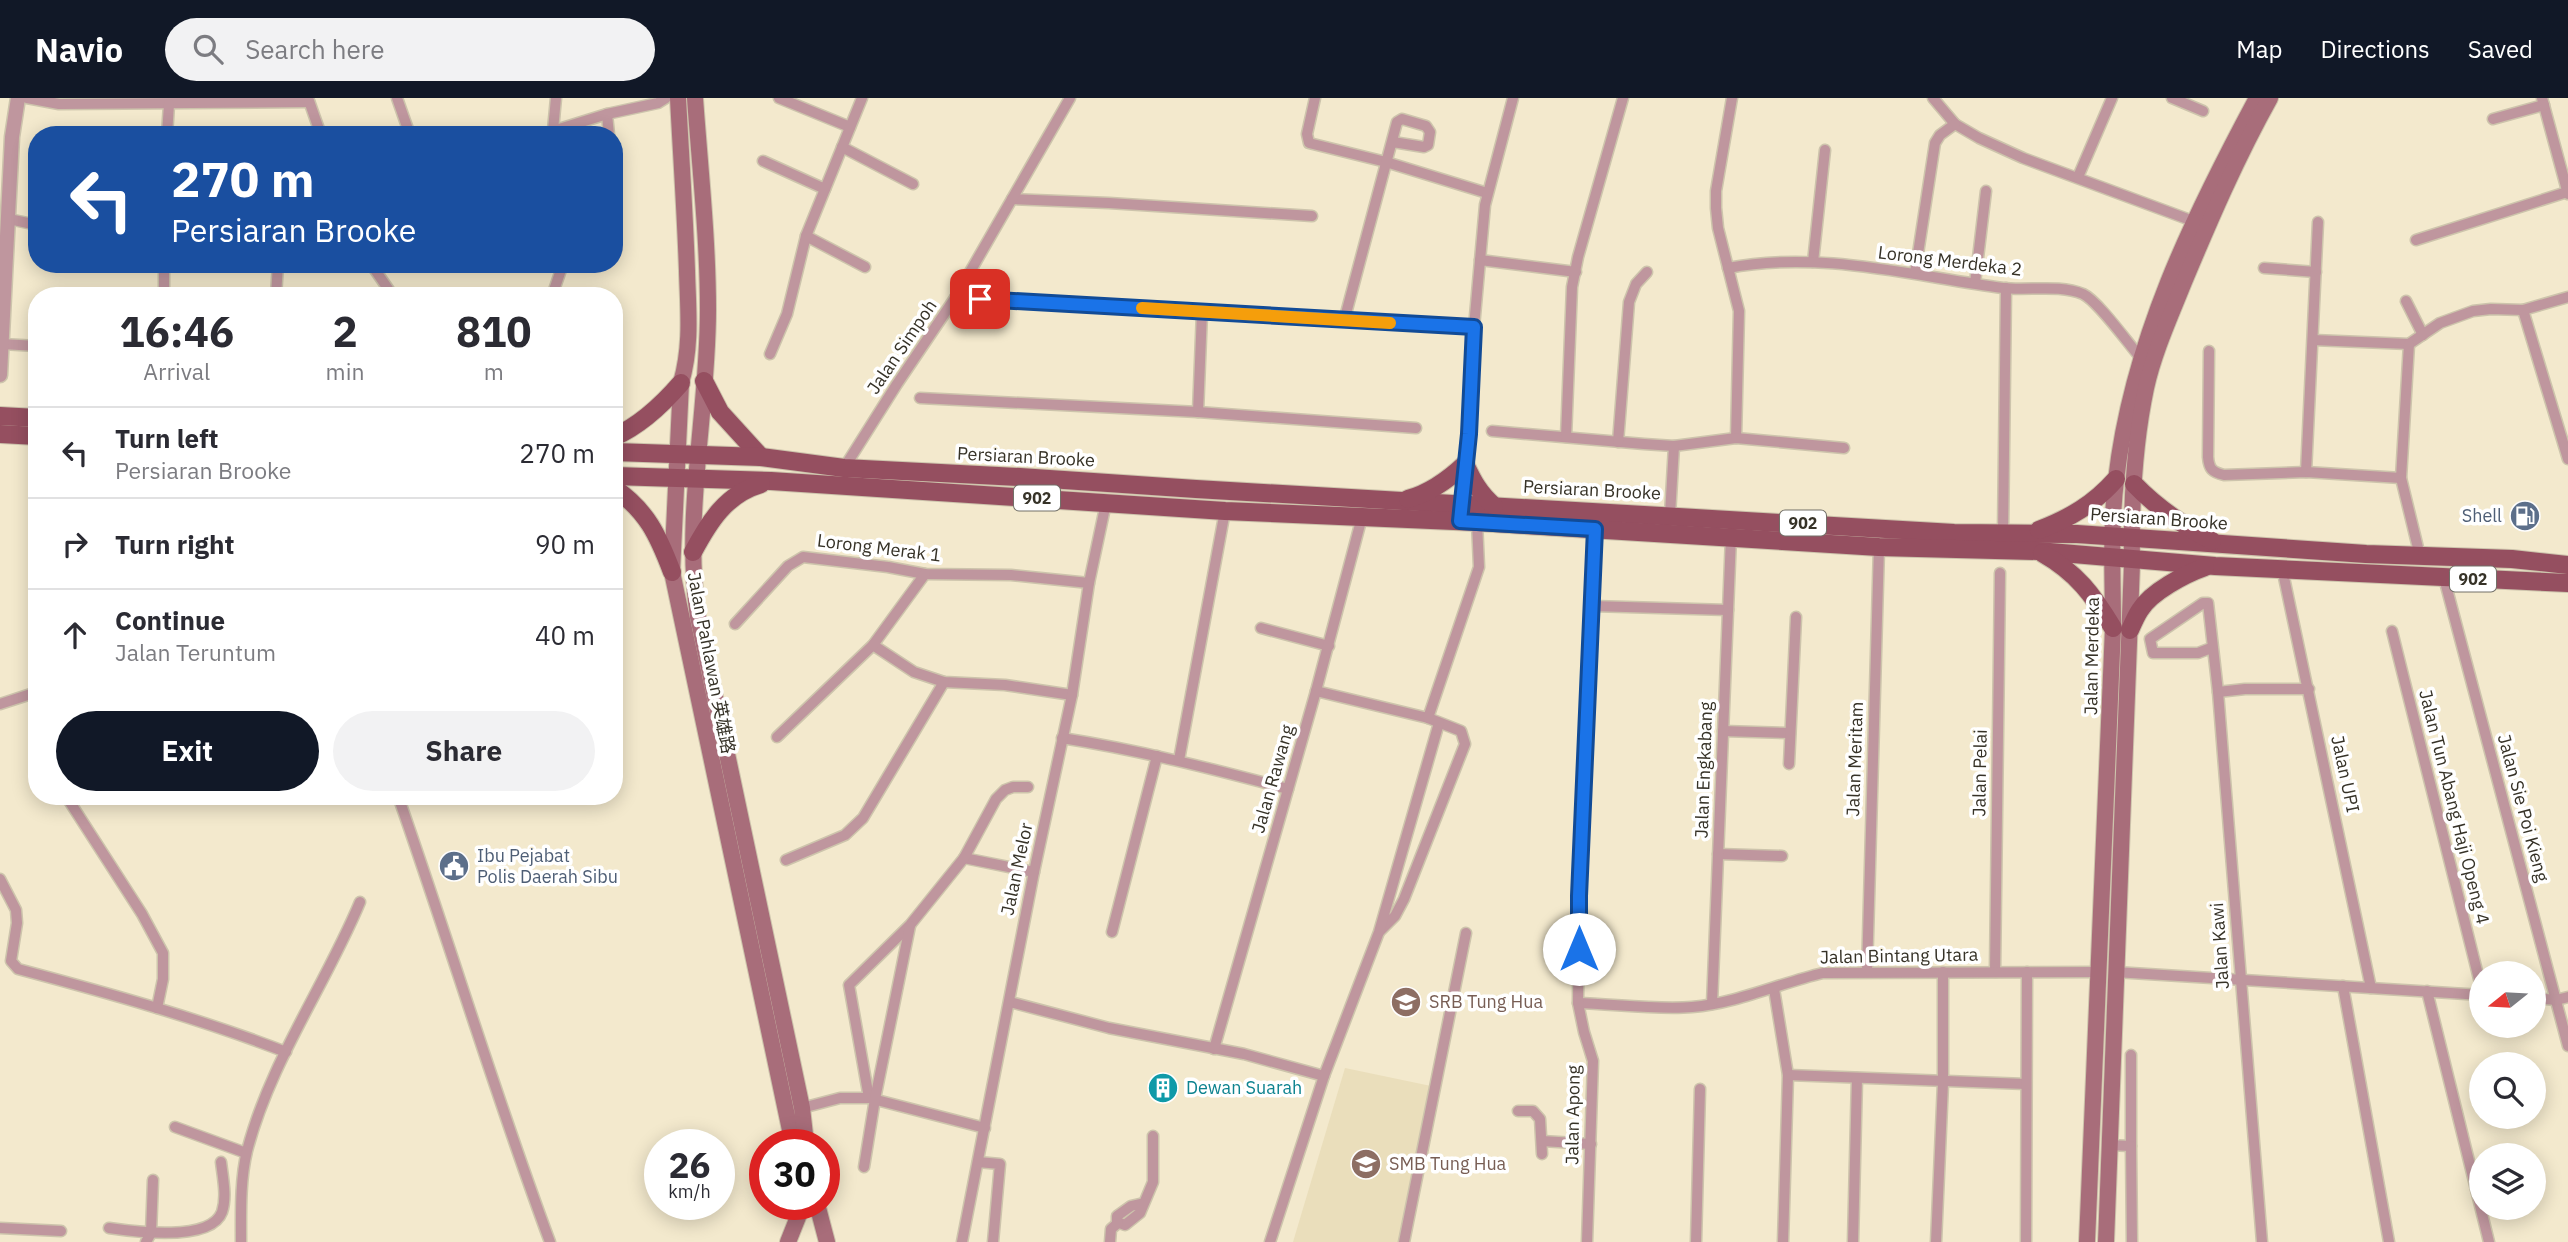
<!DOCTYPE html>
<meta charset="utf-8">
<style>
body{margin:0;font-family:"IBM Plex Sans","Noto Sans SC",sans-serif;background:#f2f2f3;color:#2b2b33;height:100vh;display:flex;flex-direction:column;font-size:26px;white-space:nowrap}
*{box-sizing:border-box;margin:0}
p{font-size:23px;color:#7c7c81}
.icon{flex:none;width:38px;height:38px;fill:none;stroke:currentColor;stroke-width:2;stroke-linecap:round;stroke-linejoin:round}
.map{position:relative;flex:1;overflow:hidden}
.drawer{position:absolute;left:28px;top:189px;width:595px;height:518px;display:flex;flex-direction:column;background:#fff;border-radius:28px;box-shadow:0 4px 18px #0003}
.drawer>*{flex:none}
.guide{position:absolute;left:28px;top:28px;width:595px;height:147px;border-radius:28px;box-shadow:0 4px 18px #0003;background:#1a4fa0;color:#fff;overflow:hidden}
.needle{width:46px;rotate:252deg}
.buttons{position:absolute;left:2469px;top:863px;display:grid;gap:14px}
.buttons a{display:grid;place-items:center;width:77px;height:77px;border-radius:50%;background:#fff;box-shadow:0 4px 18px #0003;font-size:35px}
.speed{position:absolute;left:644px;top:1031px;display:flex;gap:14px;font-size:35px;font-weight:700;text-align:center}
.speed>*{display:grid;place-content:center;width:91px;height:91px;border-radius:50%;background:#fff;box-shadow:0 4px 18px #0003;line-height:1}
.speed small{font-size:18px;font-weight:400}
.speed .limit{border:10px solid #d22;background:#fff;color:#111}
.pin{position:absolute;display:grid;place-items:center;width:60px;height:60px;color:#fff;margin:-30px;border-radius:14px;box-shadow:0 4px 10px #0006}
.me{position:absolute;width:77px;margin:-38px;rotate:0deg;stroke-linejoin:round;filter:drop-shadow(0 0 5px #0008)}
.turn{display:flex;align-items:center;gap:24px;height:147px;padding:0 28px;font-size:32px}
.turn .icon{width:91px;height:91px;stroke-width:2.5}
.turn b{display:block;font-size:49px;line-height:60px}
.eta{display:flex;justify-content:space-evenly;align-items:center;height:119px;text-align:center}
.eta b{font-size:42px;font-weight:800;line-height:49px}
.button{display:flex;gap:14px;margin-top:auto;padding:14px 28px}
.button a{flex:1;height:80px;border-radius:42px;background:#111827;color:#fff;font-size:28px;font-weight:800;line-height:80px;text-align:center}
.button a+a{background:#f2f2f3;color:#2b2b33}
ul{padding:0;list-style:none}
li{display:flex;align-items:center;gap:21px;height:91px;padding:0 28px;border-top:2px solid #e1e1e2}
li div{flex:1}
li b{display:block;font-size:26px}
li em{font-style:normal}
header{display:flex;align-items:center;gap:42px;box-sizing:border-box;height:98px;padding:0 35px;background:#111827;color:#fff}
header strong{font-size:33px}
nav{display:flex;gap:38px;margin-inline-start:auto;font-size:24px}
.search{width:490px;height:63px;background:#f2f2f3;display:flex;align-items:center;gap:18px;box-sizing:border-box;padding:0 24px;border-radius:38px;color:#7c7c81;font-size:26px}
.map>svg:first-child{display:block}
.built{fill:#eadebb}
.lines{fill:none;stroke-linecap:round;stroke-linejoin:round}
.minor-casing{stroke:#cdc4ac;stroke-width:13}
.tertiary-casing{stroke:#cdc4ac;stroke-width:17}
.secondary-casing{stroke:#cdc4ac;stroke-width:18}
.primary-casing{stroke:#cdc4ac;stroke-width:20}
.minor{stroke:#bf969e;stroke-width:10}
.tertiary{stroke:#bf969e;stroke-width:14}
.secondary{stroke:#a86d7a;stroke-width:16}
.primary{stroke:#954f60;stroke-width:18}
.route-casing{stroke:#114b97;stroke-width:18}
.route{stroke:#1a73e8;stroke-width:12}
.slow{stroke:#f59e0b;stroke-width:12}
.labels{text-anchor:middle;stroke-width:7;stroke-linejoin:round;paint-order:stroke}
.shield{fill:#fff;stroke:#727068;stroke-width:2}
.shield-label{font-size:16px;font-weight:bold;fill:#363227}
.street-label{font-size:18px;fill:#363227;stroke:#fff}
.service-label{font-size:18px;fill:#4e5e75;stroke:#fff;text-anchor:end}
.education-label{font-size:18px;fill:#785e54;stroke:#fff;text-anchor:start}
.culture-label{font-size:18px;fill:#0d838f;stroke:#fff;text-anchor:start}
</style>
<header>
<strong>Navio</strong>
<div class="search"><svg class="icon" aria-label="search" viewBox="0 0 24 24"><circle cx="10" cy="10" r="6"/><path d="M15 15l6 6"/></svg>Search here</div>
<nav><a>Map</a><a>Directions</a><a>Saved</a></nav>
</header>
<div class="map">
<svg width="2568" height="1144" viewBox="0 0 2568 1144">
<rect width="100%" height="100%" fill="#f3e9cd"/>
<path class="built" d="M1345,970L1431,988L1399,1144H1293Z"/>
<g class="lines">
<g class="minor-casing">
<g id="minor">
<path d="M27,0L59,6L309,4"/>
<path d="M308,0L321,37"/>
<path d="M397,0L410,37"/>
<path d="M779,0L850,29"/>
<path d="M1315,0L1307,36L1309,45L1386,64L1487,95"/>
<path d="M1732,0L1716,93V110L1718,130L1739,213L1736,340"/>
<path d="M1933,0L1955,26L1979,40L2023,60L2193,123"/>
<path d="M2172,0L2203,13"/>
<path d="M2542,0L2568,96"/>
<path d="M607,16L609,37"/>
<path d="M2493,21L2544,7"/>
<path d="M553,32L556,0"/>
<path d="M167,37L169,6"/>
<path d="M540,37L607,16L658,5L666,0"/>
<path d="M842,49L913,86"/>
<path d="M763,63L825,91"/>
<path d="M2078,79L2112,0"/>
<path d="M1012,101L1109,105L1312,118"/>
<path d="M9,121L37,127"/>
<path d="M614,125L616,153"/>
<path d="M806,138L865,169"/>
<path d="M2416,142L2567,94"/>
<path d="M1480,162L1576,174"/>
<path d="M1813,164L1825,52"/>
<path d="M371,166L393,198"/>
<path d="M1728,170C1820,152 1912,178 2003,190C2028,193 2059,186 2083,196C2098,203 2127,244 2140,259"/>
<path d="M2264,170L2316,174"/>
<path d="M1915,175L1935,45L1940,37L1955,26"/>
<path d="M1975,185L1986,93"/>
<path d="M164,198V166"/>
<path d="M276,198L278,166"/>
<path d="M552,198L563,166"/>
<path d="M955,200L1474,229"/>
<path d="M2406,203L2423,237"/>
<path d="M2523,212L2568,361"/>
<path d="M1344,223L1397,24L1402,21L1426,28L1430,34L1428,47L1424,49L1393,44"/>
<path d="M2313,242L2409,246L2440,225L2473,213L2491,211L2523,212L2568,199"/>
<path d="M2,246L37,248"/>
<path d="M2409,246L2401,380L2420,458"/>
<path d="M2209,253L2208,359C2209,371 2212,374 2224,377L2306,374L2401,380"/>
<path d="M770,256L787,216L806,138L862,0"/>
<path d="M920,300L1198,314L1416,330"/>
<path d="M1198,314L1202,214"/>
<path d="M1492,333L1644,346L1674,348L1736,340L1844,350"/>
<path d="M1566,339L1572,189L1578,159L1623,0"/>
<path d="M1618,344L1629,204L1636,186L1647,174"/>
<path d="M844,370L897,286L955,200L1070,0"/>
<path d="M2306,374L2318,124"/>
<path d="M1462,410L1469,336L1474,229L1485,107L1513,0"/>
<path d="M1670,417L1674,348"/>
<path d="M2003,436L2006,190"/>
<path d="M2282,470L2371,890"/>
<path d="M2444,480L2568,948"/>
<path d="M1592,508L1728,512"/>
<path d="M735,526L788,468L803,459L888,469L925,476L1011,477L1089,485"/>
<path d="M1261,530L1329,548"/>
<path d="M2392,533L2482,893"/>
<path d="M873,547L914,574L944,584L1005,587L1072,597"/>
<path d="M2211,550L2198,555H2153L2150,541L2203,505H2208L2218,594L2262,1144"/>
<path d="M1316,593L1428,620L1461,633L1465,646L1404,801L1395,818L1380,833"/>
<path d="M2218,594L2245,591H2309"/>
<path d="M0,606L37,594"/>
<path d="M1428,620L1476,478L1479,469L1477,424"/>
<path d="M1723,633L1790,635"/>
<path d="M777,639L873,547L925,476"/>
<path d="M1062,640C1139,652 1213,671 1288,691"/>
<path d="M1179,662L1225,413"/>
<path d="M1789,666L1796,519"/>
<path d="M66,698L142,816L163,855V881L157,910"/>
<path d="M398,698C450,846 495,997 550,1144"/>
<path d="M1718,756L1782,758"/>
<path d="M964,760L1034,774"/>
<path d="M786,762L845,737L863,720L944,584"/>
<path d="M0,781L16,812L17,825L11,863L18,871C108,895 198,920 286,954"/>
<path d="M1112,834L1157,658"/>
<path d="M1867,874L1879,449"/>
<path d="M1995,874L2000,475"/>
<path d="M2115,874L2482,897"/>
<path d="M2343,888L2389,1144"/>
<path d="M1774,891L1788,977L1783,1144"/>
<path d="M2427,893L2489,1144"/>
<path d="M2534,900L2556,902L2568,899"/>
<path d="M1010,904L1109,930L1244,956L1324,978"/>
<path d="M1578,905C1614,906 1657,912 1692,909C1738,905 1780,885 1823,875L2099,874"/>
<path d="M1712,906L1731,439"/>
<path d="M1214,951L1316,593L1362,419"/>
<path d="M1788,977L2026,986"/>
<path d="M869,1000L849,887L910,827L964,760L996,701L1005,692L1013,689H1028"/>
<path d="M802,1010L840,1000H869L985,1030"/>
<path d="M1518,1013H1533L1540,1021L1542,1056"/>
<path d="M175,1029L246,1055"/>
<path d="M1542,1043L1591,1046"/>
<path d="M2108,1047L2131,1048V957"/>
<path d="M2131,1048L2132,1144"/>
<path d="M978,1064L1000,1066L993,1144"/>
<path d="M864,1069L875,1001L910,828"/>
<path d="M1144,1105L1131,1108L1117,1118V1124L1125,1127L1140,1115L1153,1084V1038"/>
<path d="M0,1130L61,1133"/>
<path d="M109,1130C136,1134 211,1144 222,1114C227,1099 223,1081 221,1064"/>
<path d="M146,1144L151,1135L153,1082"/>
<path d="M241,1144C241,1115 240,1082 247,1053C270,964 325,888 360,804"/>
<path d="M962,1144L1034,774L1072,597L1089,485L1106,405"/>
<path d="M1110,1144L1111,1131L1118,1125"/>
<path d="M1270,1144L1324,978L1379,834L1439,625"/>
<path d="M1404,1144L1466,835"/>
<path d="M1587,1144L1593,963L1584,934L1578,905L1579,798L1595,431"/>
<path d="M1696,1144L1700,991"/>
<path d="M1853,1144L1857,980"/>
<path d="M1936,1144L1943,985V874"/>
<path d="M2026,1144C2026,1054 2027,964 2027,874"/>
</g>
</g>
<g class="tertiary-casing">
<path id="tertiary" d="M0,277L12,39L18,0"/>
</g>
<g class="secondary-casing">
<g id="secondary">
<path d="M678,0C681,57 685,115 687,173C688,211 692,247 681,285L672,474L793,1046"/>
<path d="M695,0C700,70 708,142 708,212C708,315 683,417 698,519L802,1010L806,1046"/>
<path d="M817,1106L827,1144"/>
<path d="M788,1144L800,1114V1106"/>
<path d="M2087,1144L2113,530C2113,481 2110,431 2116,382C2132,243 2192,121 2257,0"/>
<path d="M2106,1144L2132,466C2131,408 2134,347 2146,290C2154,254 2170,219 2184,184C2210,122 2237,59 2270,0"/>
</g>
</g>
<g class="primary-casing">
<g id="primary">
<path d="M704,283L720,314L761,359"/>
<path d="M0,318L37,320"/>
<path d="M0,336L37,338"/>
<path d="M614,339C641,327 662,307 681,285"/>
<path d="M614,354L761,359L844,370L1020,379L1196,391L1954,435L2077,436L2366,456L2512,461L2568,467"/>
<path d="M614,378L771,383L1225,413L1477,424L1879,449L2038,453L2215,468L2568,485"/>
<path d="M2134,386C2157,410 2182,427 2212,443"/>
<path d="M614,390C647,413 658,437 672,474"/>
<path d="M1408,401C1430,395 1449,381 1465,366C1473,383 1479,395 1494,408"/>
<path d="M2039,432C2070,420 2094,406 2116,381"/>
<path d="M693,454C709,424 726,396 761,386"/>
<path d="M2042,455C2077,475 2093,497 2113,530"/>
<path d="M2130,532C2133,525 2136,518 2140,512C2151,494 2185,476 2205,469"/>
</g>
</g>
<use href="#minor" class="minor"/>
<use href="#tertiary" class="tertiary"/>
<use href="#secondary" class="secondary"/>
<use href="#primary" class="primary"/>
</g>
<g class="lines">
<g class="route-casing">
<path id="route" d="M980,201L1474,229L1469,336L1460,423L1595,431L1579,798V851"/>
</g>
<use href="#route" class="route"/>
<path class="slow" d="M1142,210L1390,225"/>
</g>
<defs>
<g id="fuel-disc" transform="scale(1.575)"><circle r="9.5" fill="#5c6f8a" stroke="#fff"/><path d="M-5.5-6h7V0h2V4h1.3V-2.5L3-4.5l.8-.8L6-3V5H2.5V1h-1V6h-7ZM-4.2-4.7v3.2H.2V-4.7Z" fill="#fff"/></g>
<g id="civic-disc" transform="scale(1.575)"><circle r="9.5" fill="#5c6f8a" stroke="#fff"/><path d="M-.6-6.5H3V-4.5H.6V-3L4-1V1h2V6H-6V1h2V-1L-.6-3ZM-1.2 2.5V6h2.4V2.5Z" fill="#fff"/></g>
<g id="school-disc" transform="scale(1.575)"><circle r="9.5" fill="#8d6e63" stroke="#fff"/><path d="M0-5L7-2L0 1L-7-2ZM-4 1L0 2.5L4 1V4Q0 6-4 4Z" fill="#fff"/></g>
<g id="building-disc" transform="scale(1.575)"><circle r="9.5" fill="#0f9aa8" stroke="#fff"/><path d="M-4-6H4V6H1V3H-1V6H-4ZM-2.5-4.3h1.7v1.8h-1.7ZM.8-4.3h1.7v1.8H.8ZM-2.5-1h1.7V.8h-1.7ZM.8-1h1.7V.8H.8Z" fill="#fff"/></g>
</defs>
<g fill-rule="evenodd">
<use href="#fuel-disc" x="2525" y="418"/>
<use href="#civic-disc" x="454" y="768"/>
<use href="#school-disc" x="1406" y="904"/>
<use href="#building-disc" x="1163" y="990"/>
<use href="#school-disc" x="1366" y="1066"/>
</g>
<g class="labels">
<g class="shield">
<rect x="1014" y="387.5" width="46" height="25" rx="5"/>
<rect x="1780" y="412.5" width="46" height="25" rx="5"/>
<rect x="2450" y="468.5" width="46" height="25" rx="5"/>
</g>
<g class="shield-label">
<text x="1037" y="406">902</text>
<text x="1803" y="431">902</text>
<text x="2473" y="487">902</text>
</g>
<g class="street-label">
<text transform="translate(1950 163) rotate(7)" y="6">Lorong Merdeka 2</text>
<text transform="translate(902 249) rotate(-56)" y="6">Jalan Simpoh</text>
<text transform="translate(1026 359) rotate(3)" y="6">Persiaran Brooke</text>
<text transform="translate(1592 392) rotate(3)" y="6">Persiaran Brooke</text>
<text transform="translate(2159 421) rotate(4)" y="6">Persiaran Brooke</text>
<text transform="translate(879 450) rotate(7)" y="6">Lorong Merak 1</text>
<text transform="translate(2092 558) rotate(-89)" y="6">Jalan Merdeka</text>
<text transform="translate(711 565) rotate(79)" y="6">Jalan Pahlawan 英雄路</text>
<text transform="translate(1855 661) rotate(-88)" y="6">Jalan Meritam</text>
<text transform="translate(1704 672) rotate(-88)" y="6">Jalan Engkabang</text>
<text transform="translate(1980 675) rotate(-89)" y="6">Jalan Pelai</text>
<text transform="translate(2345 676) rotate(78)" y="6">Jalan UPI</text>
<text transform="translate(1273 681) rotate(-74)" y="6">Jalan Rawang</text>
<text transform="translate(2454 709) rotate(76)" y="6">Jalan Tun Abang Haji Openg 4</text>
<text transform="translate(2523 710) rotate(75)" y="6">Jalan Sie Poi Kieng</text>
<text transform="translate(1017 771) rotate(-78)" y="6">Jalan Melor</text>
<text transform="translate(2220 848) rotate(-94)" y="6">Jalan Kawi</text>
<text transform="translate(1899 858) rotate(-1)" y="6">Jalan Bintang Utara</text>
<text transform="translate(1573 1017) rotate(-89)" y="6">Jalan Apong</text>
</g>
<g class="service-label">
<text x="2502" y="424">Shell</text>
<text x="477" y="764" text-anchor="start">Ibu Pejabat<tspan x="477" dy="21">Polis Daerah Sibu</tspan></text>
</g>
<g class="education-label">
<text x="1429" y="910">SRB Tung Hua</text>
<text x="1389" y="1072">SMB Tung Hua</text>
</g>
<g class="culture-label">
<text x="1186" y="996">Dewan Suarah</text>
</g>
</g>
</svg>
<div class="buttons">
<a><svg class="needle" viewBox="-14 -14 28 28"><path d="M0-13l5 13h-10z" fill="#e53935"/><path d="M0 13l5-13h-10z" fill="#7c7c81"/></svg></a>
<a><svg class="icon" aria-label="search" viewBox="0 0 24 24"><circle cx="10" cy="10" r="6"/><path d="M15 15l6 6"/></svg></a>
<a><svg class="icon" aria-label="layers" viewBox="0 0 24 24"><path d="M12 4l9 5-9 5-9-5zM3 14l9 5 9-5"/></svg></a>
</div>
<div class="speed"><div>26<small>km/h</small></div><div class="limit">30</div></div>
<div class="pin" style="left:980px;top:201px;background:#d93025"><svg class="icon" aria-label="arrive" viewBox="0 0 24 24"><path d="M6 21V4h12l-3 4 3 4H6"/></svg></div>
<svg class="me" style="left:1579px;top:851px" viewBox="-20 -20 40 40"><circle r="19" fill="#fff"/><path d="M0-13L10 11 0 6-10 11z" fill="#1a73e8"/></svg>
<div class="guide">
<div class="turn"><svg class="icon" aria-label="left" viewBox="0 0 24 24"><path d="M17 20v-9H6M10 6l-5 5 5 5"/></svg><div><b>270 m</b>Persiaran Brooke</div></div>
</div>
<section class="drawer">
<div class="eta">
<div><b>16:46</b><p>Arrival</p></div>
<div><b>2</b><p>min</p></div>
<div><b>810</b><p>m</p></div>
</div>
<ul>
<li><svg class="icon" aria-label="left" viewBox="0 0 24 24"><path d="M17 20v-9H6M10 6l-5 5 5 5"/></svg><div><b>Turn left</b><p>Persiaran Brooke</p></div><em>270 m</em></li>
<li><svg class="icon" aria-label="right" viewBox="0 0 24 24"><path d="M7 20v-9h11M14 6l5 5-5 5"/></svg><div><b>Turn right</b></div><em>90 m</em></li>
<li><svg class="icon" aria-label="ahead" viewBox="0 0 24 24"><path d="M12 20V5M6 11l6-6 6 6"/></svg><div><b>Continue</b><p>Jalan Teruntum</p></div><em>40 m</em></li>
</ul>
<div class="button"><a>Exit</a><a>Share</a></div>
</section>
</div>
